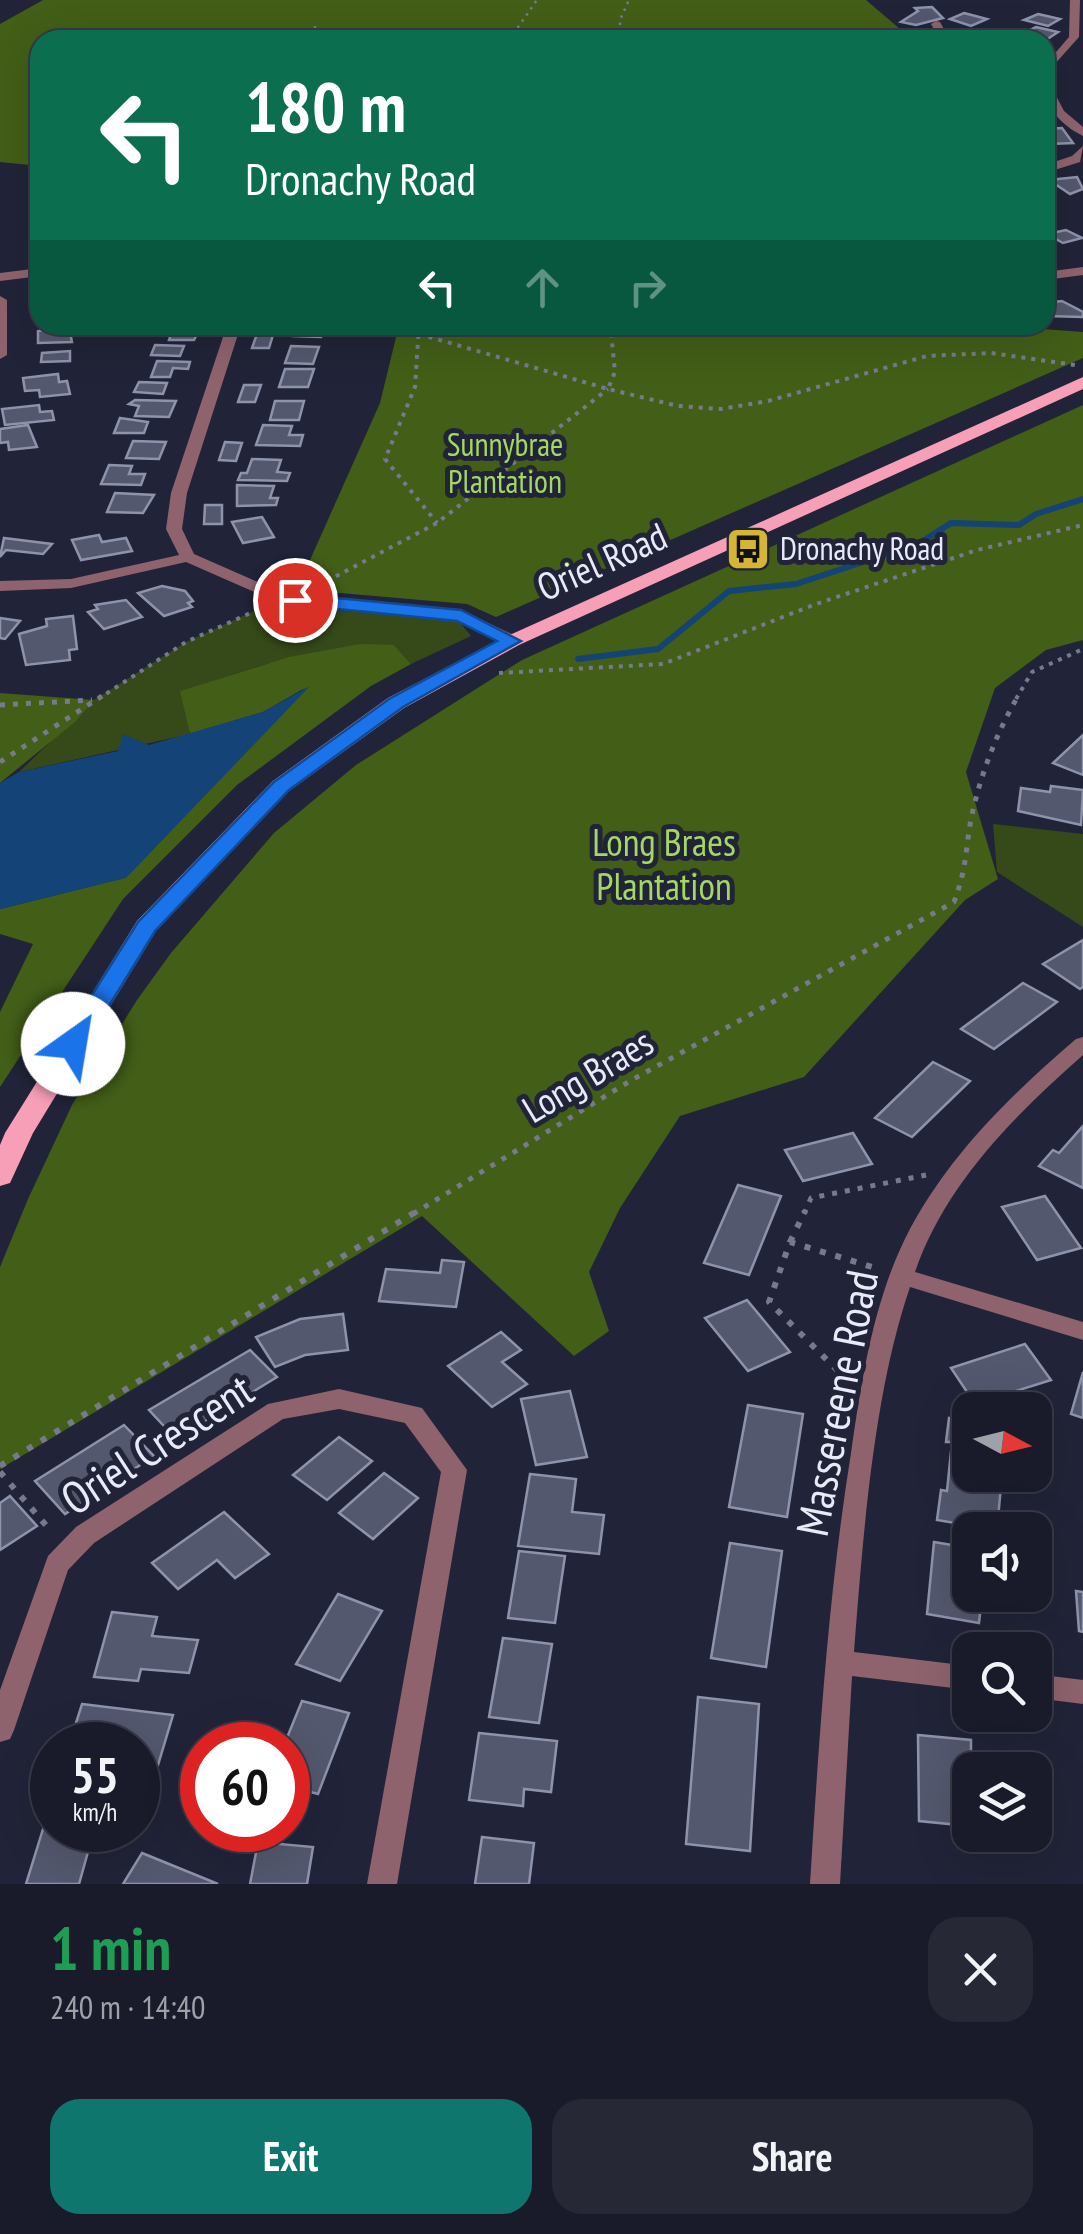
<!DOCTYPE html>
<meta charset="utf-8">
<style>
body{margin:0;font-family:"PT Sans Narrow",sans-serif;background:#262836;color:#f1f3f6;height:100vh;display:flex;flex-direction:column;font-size:38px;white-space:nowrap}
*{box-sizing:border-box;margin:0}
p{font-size:32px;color:#9fa1a8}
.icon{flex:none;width:55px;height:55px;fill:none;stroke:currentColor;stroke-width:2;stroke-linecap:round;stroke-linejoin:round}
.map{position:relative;height:1884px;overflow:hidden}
.details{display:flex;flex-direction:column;background:#191b2a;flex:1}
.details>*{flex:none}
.hud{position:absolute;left:30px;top:30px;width:1025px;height:305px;border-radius:30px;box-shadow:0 10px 40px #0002,0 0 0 2px #373947;background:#0b6e4f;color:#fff;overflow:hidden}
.needle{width:65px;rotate:97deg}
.buttons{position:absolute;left:952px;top:1392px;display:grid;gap:20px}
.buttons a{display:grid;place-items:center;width:100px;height:100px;border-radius:20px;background:#191b2a;box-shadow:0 10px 40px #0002,0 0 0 2px #373947;font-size:50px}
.speed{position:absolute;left:30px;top:1722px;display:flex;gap:20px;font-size:50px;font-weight:700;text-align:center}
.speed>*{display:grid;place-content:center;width:130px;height:130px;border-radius:50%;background:#191b2a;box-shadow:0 10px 40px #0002,0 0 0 2px #373947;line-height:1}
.speed small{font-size:25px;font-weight:400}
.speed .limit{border:15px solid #d22;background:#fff;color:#111}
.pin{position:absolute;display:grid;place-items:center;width:85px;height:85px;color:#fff;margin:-42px;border:5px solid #fff;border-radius:50%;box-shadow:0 2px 10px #0007}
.me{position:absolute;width:110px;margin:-55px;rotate:32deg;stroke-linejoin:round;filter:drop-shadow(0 0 8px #0008)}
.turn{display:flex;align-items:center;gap:35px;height:210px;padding:0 50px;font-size:45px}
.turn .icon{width:130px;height:130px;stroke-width:2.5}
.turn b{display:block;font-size:70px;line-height:85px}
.lanes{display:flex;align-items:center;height:95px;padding:0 50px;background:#0003;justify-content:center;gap:50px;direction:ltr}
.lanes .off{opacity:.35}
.round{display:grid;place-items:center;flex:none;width:105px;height:105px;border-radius:30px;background:#262836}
.headline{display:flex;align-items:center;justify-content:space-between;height:170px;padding:0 50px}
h1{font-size:60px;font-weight:800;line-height:75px;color:#1e9e55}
.cta{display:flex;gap:20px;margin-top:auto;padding:20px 50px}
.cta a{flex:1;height:115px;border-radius:30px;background:#0f766e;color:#fff;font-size:40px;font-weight:800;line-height:115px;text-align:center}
.cta a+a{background:#262836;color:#f1f3f6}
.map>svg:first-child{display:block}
.green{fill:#364a19}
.forest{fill:#425e17}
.water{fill:#134377}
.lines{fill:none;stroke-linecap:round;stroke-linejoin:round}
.stream{stroke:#134377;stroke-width:6}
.building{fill:#53586e;stroke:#8e93ac;stroke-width:2.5}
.path-far3{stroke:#777a8c;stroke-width:2.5;stroke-dasharray:2.5 5;stroke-linecap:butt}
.path-far2{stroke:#777a8c;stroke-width:4;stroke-dasharray:4 6;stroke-linecap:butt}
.path-far1{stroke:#777a8c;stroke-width:5;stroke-dasharray:5 8;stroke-linecap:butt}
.path{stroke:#777a8c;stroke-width:6;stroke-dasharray:6 10;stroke-linecap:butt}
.street{fill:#8e636e;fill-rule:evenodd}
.primary{fill:#f89fb8;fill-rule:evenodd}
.route{fill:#1a73e8;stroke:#114b97;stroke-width:2.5}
.labels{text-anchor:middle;stroke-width:10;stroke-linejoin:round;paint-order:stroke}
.far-park-label{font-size:32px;fill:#a5d761;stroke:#212438}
.far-poi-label{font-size:32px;fill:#e7eaf8;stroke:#212438;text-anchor:start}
.street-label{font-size:38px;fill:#e7eaf8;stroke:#212438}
.park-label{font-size:38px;fill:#a5d761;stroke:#212438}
.near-street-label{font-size:45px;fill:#e7eaf8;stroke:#212438}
</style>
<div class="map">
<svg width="1083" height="1884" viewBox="0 0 1083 1884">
<rect width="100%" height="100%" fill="#212438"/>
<g class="green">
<path d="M267,605L458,620L471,636L411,664L394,645C319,643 251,669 181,691L190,734L19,772L94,700L186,642Z"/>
<path d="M993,824L1083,834V927L997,872Z"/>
</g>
<g class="forest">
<path d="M43,0H866L900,29L888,40H40V166L0,162V24Z"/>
<path d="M399,325H990L1083,332V358L496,617L467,604L317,591L302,578L380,403Z"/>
<path d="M1083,405V640L1046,650L995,688L966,772L998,879L965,900L804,1077L680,1116L620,1208L589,1272L609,1331L574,1356L422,1216L0,1469V1267L28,1199L72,1105L137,1000L171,953L274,833L356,765L522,660Z"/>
<path d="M360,644L394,645L411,664L371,686L237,785L123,899L0,1087V1012L33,944L0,934V909L96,885L305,688L263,712L190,734L180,691L289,657Z"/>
<path d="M0,693L94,700L75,722L0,783Z"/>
</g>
<path class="water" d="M310,686L126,878L0,909V783L19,772L118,751L123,734L149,745L263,712Z"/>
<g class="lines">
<path class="stream" d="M578,659L658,649L729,591L796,584L918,544L951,523L1019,525L1036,514L1083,499"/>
</g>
<g class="building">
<path d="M932,7L943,18L916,25L901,22L918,11L915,8Z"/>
<path d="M964,13L987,19L971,26L950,19Z"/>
<path d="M1038,14L1060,19L1048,26L1024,20Z"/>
<path d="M1036,27L1058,32L1046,40L1022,34Z"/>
<path d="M974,30L986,33L999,34L989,40L959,36Z"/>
<path d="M1062,128L1073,143L1049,144L1045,129Z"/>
<path d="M1077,177L1083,189L1070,194L1049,180Z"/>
<path d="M1066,230L1082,238L1063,243L1047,234Z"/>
<path d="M1062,301L1083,312V317L1045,316V303Z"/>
<path d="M174,325H188L201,326L194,340H169Z"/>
<path d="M297,325H324L321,337L293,336Z"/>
<path d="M69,327L72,342L38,343V331Z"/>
<path d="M257,334L273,335L269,348H252Z"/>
<path d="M155,345L184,346L180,356L151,355Z"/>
<path d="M291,346L319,347L313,364L285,363Z"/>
<path d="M70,351V361L41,362L42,353Z"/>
<path d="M157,361L190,362L188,369L173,368L170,377H151Z"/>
<path d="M285,369H314L308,387H279Z"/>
<path d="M58,374L59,382L67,381L70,394L40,397L39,390L25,391L23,378Z"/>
<path d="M139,382L167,383L163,394L134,392Z"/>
<path d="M244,385H261L255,402H238Z"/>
<path d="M135,400L176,401L169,417L135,416L139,406L129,404Z"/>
<path d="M275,401H304L299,420H270Z"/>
<path d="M39,405L40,412L52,411L54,420L5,425L2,409Z"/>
<path d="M120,418L148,422L144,433H114Z"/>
<path d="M28,425L37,447L9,450L8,442L0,443V429Z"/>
<path d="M263,425L292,426L289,435H303L300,446L256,445Z"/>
<path d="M133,441L166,442L159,459L126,458Z"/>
<path d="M225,442L242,443L236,461L219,460Z"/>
<path d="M252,459L281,460L277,472L290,473L287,481L238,480L241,473H247Z"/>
<path d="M109,465L132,466L129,474H145L141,485L101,484Z"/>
<path d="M237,485L274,486L270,498H278L276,505L237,506Z"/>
<path d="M115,493L154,495L143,513L107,512Z"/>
<path d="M205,505H222V524H204Z"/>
<path d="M262,517L274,537L243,543L232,522Z"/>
<path d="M99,535L102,542L126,538L132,551L81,560L72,540Z"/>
<path d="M4,538L52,544L43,554L6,550L0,557Z"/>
<path d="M162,586L185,591L193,601L188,603L192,607L164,616L138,593Z"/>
<path d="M126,600L142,617L104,629L88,612L98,609L95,605Z"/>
<path d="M73,616L77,649L69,650L70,660L26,665L19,634L47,626L46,619Z"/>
<path d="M0,618L20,621L5,639L0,638Z"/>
<path d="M1083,735V775L1053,763Z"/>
<path d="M1051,786L1083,790L1081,825L1018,811L1021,788L1050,792Z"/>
<path d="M1083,940V987L1080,989L1043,964Z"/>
<path d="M1023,983L1057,1002L994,1049L961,1029Z"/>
<path d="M933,1062L970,1081L912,1137L875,1118Z"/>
<path d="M1083,1126V1188L1039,1166L1053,1150L1059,1153Z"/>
<path d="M853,1133L872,1164L803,1181L785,1150Z"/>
<path d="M738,1185L781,1196L749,1275L704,1263Z"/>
<path d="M1045,1196L1081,1248L1037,1260L1002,1207Z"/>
<path d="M442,1260L464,1262L456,1307L379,1301L386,1269L440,1273Z"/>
<path d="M747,1300L790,1352L748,1371L705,1318Z"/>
<path d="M343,1314L348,1350L305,1355L275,1367L256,1337L300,1319Z"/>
<path d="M501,1332L521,1350L502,1362L527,1384L492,1407L448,1366Z"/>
<path d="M1025,1344L1051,1380L975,1404L951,1368Z"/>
<path d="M250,1350L277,1377L176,1439L149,1410Z"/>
<path d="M1083,1372V1418L1071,1414Z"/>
<path d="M570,1391L587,1457L536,1465L521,1399Z"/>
<path d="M748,1405L803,1414L787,1517L729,1507Z"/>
<path d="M949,1418L970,1421V1475H1002L997,1530L937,1520L941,1490L947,1491L952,1442H946Z"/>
<path d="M124,1425L154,1456L65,1514L35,1481Z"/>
<path d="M339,1437L372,1461L327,1500L293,1475Z"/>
<path d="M384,1473L418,1498L373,1539L339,1513Z"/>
<path d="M530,1474L576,1479L572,1512L604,1515L599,1554L518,1546Z"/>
<path d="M10,1496L37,1526L0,1550V1503Z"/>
<path d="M224,1512L269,1554L235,1578L217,1560L178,1589L152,1563Z"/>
<path d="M934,1542L970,1548V1595H995L994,1607L981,1605L979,1623L927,1614Z"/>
<path d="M730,1543L782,1551L766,1667L711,1658Z"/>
<path d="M519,1551L565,1556L555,1623L508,1618Z"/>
<path d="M1076,1591L1083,1592V1632L1079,1631Z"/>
<path d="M338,1594L382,1611L340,1681L296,1664Z"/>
<path d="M112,1612L157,1617L152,1636L198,1640L189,1673L141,1669L138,1681L94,1677Z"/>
<path d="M503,1638L552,1644L539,1723L489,1717Z"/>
<path d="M698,1697L759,1704L750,1851L686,1844Z"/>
<path d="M302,1701L349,1713L318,1794L288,1786V1745H284Z"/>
<path d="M82,1704L173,1715L158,1765L138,1762V1745H69Z"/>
<path d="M479,1733L557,1741L551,1792L524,1789L523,1806L469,1800Z"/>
<path d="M918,1735L971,1740V1757L987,1758V1770H970V1826L919,1821Z"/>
<path d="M43,1829L93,1834L79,1884H26Z"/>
<path d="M482,1837L534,1843L529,1884H475Z"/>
<path d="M258,1842L313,1847L307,1884H250Z"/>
<path d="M142,1853L218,1884H123Z"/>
</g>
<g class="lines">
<g class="path-far3">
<path d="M315,26V40"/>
<path d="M509,40L537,0"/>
<path d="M620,40V20L629,0"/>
</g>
<g class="path-far2">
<path d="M419,325L415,387L385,459L437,523"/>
<path d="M616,325L611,332L615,372L608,389L678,406L721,409L768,401L927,356L991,353L1075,365"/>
<path d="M419,334L608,389"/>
<path d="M327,581L437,523L608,389"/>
<path d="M499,673L663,664L816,604L977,550L1083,525"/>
<path d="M98,699L186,642L255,611"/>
<path d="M1016,699L1032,672L1083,649"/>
</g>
<g class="path-far1">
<path d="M0,705L92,700"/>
<path d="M0,762L102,696"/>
<path d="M413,1214L630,1081L954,902C967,867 965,853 971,819C980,776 996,734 1018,696"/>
<path d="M804,1214L811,1198L926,1175"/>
</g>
<g class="path">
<path d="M790,1242L805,1211"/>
<path d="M849,1382L769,1302L790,1242L879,1269"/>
<path d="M0,1466L417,1211"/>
<path d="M0,1472L51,1531"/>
</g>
<g class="street">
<path d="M1070,0H1080L1079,37L1045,75V65L1069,37Z"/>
<path d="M936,21L940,22L950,40H940L931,24Z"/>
<path d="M1045,83L1051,86L1064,111L1083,127V136C1061,125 1045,108 1045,83Z"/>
<path d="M1083,146L1080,162L1045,173V165L1072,156Z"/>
<path d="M1083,267V275L1045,280V272Z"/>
<path d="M40,268V276L0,281V273Z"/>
<path d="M0,296L7,300V355L0,359Z"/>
<path d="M227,325H241L187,493L182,529L194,554L285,594L461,610L518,637V645H506L457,620L282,604L186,562L71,588L0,591V581L71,579L179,555L166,529L171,493Z"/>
<path d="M1083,1037V1055C1015,1115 945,1184 915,1272L1083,1322V1340L910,1287C873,1395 863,1538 854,1652L970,1666V1690L852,1676L840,1884H810C819,1739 828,1597 851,1453C862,1377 874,1296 911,1227C952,1152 1012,1094 1076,1039Z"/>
<path d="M339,1389L422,1408L467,1470L397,1884H367L441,1472L405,1423L339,1409L283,1419L94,1543L68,1570L14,1730L10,1739L0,1742V1690L48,1556L76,1527L268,1404Z"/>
<path d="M1035,1674L1083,1680V1704L1035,1698Z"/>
</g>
<path class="primary" d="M1083,377V389L519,645L404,708L289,791L156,931L33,1133L10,1183L0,1186V1145L5,1133L137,921L273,781L388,698L505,637Z"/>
</g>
<path class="route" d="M295,594L461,610L521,641L403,707L289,790L155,931L82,1050H65L61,1044L138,922L274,782L389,699L497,641L457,621L288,604L285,600Z"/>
<defs>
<g id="bus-square" transform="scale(2.25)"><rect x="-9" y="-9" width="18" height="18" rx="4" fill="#d4b535" stroke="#212438"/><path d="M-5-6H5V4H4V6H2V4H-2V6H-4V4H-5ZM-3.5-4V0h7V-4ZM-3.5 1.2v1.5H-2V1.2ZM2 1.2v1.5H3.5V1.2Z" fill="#111"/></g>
</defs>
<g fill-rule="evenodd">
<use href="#bus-square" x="748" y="549"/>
</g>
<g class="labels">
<g class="far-park-label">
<text x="505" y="456">Sunnybrae<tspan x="505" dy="37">Plantation</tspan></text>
</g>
<g class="far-poi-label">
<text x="780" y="560">Dronachy Road</text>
</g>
<g class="street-label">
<text transform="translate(602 562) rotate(-24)" y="13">Oriel Road</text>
<text transform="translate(588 1076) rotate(-31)" y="13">Long Braes</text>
</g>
<g class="park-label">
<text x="664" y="856">Long Braes<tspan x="664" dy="44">Plantation</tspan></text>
</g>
<g class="near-street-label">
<text transform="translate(837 1403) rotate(-79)" y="16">Massereene Road</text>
<text transform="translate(157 1444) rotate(-33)" y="16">Oriel Crescent</text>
</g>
</g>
</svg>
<div class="buttons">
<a><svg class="needle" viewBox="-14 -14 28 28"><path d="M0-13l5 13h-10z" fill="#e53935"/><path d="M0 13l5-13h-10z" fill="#9fa1a8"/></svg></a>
<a><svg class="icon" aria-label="sound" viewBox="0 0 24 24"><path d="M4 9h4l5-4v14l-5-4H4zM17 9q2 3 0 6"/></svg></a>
<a><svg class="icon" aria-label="search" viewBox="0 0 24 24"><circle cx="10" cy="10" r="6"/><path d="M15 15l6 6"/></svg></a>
<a><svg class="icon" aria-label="layers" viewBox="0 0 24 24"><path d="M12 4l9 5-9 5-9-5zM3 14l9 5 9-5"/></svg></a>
</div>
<div class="speed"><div>55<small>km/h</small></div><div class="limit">60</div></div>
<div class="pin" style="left:295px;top:600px;background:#d93025"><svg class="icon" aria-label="arrive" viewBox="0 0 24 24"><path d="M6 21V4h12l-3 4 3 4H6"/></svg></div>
<svg class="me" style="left:73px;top:1044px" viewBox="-20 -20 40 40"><circle r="19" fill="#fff"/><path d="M0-13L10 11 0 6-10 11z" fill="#1a73e8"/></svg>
<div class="hud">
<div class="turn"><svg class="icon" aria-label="left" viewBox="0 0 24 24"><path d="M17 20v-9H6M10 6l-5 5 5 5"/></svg><div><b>180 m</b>Dronachy Road</div></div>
<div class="lanes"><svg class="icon" aria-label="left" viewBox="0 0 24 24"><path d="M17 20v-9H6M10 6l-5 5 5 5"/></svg><svg class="icon off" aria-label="ahead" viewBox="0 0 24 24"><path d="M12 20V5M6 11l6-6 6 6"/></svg><svg class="icon off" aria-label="right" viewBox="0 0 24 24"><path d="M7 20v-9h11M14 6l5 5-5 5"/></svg></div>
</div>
</div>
<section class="details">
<div class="headline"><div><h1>1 min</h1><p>240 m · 14:40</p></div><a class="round"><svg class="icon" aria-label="close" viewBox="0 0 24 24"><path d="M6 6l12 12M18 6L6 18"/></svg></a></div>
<div class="cta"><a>Exit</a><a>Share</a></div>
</section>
